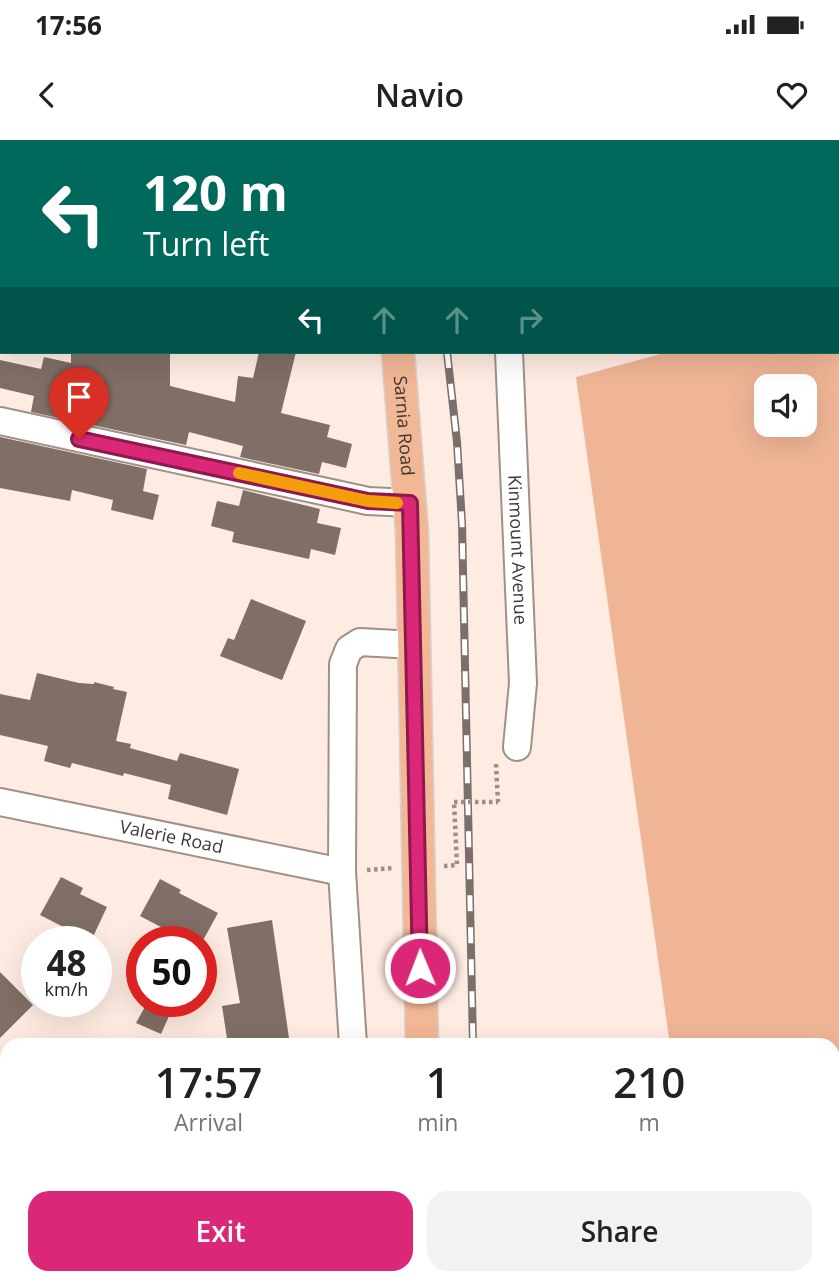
<!DOCTYPE html>
<style>
body{margin:0;font-family:"Open Sans",sans-serif;background:#f2f2f2;color:#222;height:100vh;display:flex;flex-direction:column;font-size:26px;white-space:nowrap}
*{box-sizing:border-box;margin:0}
p{font-size:23px;color:#767676}
.icon{flex:none;width:38px;height:38px;fill:none;stroke:currentColor;stroke-width:2;stroke-linecap:round;stroke-linejoin:round}
.map{position:relative;flex:1;overflow:hidden}
.side{position:absolute;left:0px;top:898px;width:840px;height:247px;display:flex;flex-direction:column;background:#fff;border-radius:21px 21px 0 0;box-shadow:0 7px 28px #0002}
.side>*{flex:none}
.top-card{position:absolute;left:0px;top:0px;width:840px;height:214px;box-shadow:0 7px 28px #0002;background:#00695c;color:#fff;overflow:hidden}
.tools{position:absolute;left:754px;top:234px;display:grid;gap:14px}
.tools a{display:grid;place-items:center;width:63px;height:63px;border-radius:14px;background:#fff;box-shadow:0 7px 28px #0002;font-size:35px}
.speed{position:absolute;left:21px;top:786px;display:flex;gap:14px;font-size:35px;font-weight:700;text-align:center}
.speed>*{display:grid;place-content:center;width:91px;height:91px;border-radius:50%;background:#fff;box-shadow:0 7px 28px #0002;line-height:1}
.speed small{font-size:18px;font-weight:400}
.speed .limit{border:10px solid #d22;background:#fff;color:#111}
.pin{position:absolute;display:grid;place-items:center;width:60px;height:60px;color:#fff;margin:-72px -30px;border-radius:50% 50% 50% 0;rotate:-45deg;box-shadow:0 0 7px #0007}
.pin .icon{rotate:45deg}
.me{position:absolute;width:77px;margin:-38px;rotate:359deg;stroke-linejoin:round;filter:drop-shadow(0 0 5px #0008)}
.turn{display:flex;align-items:center;gap:24px;height:147px;padding:0 28px;font-size:32px}
.turn .icon{width:91px;height:91px;stroke-width:2.5}
.turn b{display:block;font-size:49px;line-height:60px}
.lanes{display:flex;align-items:center;height:66px;padding:0 28px;background:#0003;justify-content:center;gap:35px;direction:ltr}
.lanes .off{opacity:.35}
.eta{display:flex;justify-content:space-evenly;align-items:center;height:119px;text-align:center}
.eta b{font-size:42px;font-weight:600;line-height:49px}
.primary-button{display:flex;gap:14px;margin-top:auto;padding:14px 28px}
.primary-button a{flex:1;height:80px;border-radius:21px;background:#db2777;color:#fff;font-size:28px;font-weight:600;line-height:80px;text-align:center}
.primary-button a+a{background:#f2f2f2;color:#222}
.status{display:flex;justify-content:space-between;align-items:center;height:49px;padding:0 35px;background:#fff;direction:ltr}
.status svg{height:19px;fill:currentColor}
header{display:flex;justify-content:space-between;align-items:center;height:91px;padding:0 28px;background:#fff;font-size:32px;font-weight:600}
.map>svg:first-child{display:block}
.green{fill:#f0b596;fill-rule:evenodd}
.building{fill:#806f66}
.lines{fill:none;stroke-linecap:round;stroke-linejoin:round}
.minor-casing{stroke:#a19086;stroke-width:30}
.major-casing{stroke:#d5d3d3;stroke-width:35}
.path{stroke:#9c8f88;stroke-width:4.5;stroke-dasharray:3.5 3.5;stroke-linecap:butt}
.minor{stroke:#fff;stroke-width:26}
.major{stroke:#f2b795;stroke-width:32}
.rail-casing{stroke:#7a6f6a;stroke-width:8}
.rail{stroke:#fff;stroke-width:5;stroke-dasharray:16;stroke-linecap:butt}
.path-bridge{stroke:#9c8f88;stroke-width:4.5;stroke-dasharray:3.5 3.5;stroke-linecap:butt}
.route-casing{stroke:#8e194d;stroke-width:18}
.route{stroke:#db2777;stroke-width:12}
.slow{stroke:#f59e0b;stroke-width:12}
.labels{text-anchor:middle;stroke-width:7;stroke-linejoin:round;paint-order:stroke}
.street-label{font-size:18px;fill:#403835;stroke:#fff}
</style>
<div class="status"><b>17:56</b><svg viewBox="0 0 49 12"><path d="M0 12V9h3v3zM5 12V6h3v6zM10 12V3h3v9zM15 12V0h3v12zM26 1h20v11H26zM47 4h2v5h-2z"/></svg></div>
<header><svg class="icon" aria-label="back" viewBox="0 0 24 24"><path d="M15 5l-7 7 7 7"/></svg>Navio<svg class="icon" aria-label="heart" viewBox="0 0 24 24"><path d="M12 20l-8-8c-3-5 5-10 8-4 3-6 11-1 8 4z"/></svg></header>
<div class="map">
<svg width="839" height="1143" viewBox="0 0 839 1143">
<rect width="100%" height="100%" fill="#feebe1"/>
<path class="green" d="M839,48V912H833V905H670L576,237L668,212H838ZM766,247H805V285H766Z"/>
<g class="building">
<path d="M71,212H170V246L235,262L238,236L253,238L259,212H296L281,273L330,285L327,297L352,304L346,328L322,322L319,334L240,317L243,306L189,292L186,305L31,272L34,256L0,248V220L41,229L44,217L71,223Z"/>
<path d="M0,297L147,329L143,351L159,355L153,380L111,370L113,360L72,350L70,361L0,348Z"/>
<path d="M243,350L320,369L317,383L341,388L335,415L311,409L309,419L232,402L234,392L211,386L217,361L239,366Z"/>
<path d="M251,459L306,481L282,540L220,516L228,498L234,500Z"/>
<path d="M37,533L79,543L94,544V542L114,547L113,549L127,552L116,601L131,604L130,608L177,621L180,613L239,629L227,675L168,659L171,645L124,633L123,636L72,623L70,628L44,621L48,606L0,595V554L30,560Z"/>
<path d="M61,737L83,748L80,754L107,767L91,801L40,775Z"/>
<path d="M160,739L181,750L179,753L218,773L201,804V802H189L140,776Z"/>
<path d="M272,780L290,905H228L222,866L240,863L227,788Z"/>
<path d="M0,832L33,865L0,898Z"/>
<path d="M147,863L170,874L161,894L136,883Z"/>
</g>
<g class="lines">
<g class="minor-casing">
<g id="minor">
<path d="M506,2V0"/>
<path id="s1" d="M509,212L523,543L517,607"/>
<path d="M0,281L368,361L410,363"/>
<path id="s2" d="M0,662L342,732"/>
<path d="M353,905L342,732L343,524L349,509L360,502L414,505"/>
<path d="M269,1138L277,1143"/>
</g>
</g>
<g class="major-casing">
<g id="major">
<path d="M355,0L356,2"/>
<path id="s3" d="M398,212L412,392L422,905"/>
<path d="M423,1143V1138"/>
</g>
</g>
<g class="path">
<path d="M496,624L498,662"/>
<path d="M444,726L457,725L454,662"/>
<path d="M367,730L393,728"/>
</g>
<use href="#minor" class="minor"/>
<use href="#major" class="major"/>
<g class="rail-casing">
<g id="rail">
<path d="M408,0L409,2"/>
<path d="M447,212L457,302L462,383L473,905"/>
<path d="M471,1143L472,1138"/>
</g>
</g>
<use href="#rail" class="rail"/>
<path class="path-bridge" d="M454,662H498"/>
</g>
<g class="lines">
<g class="route-casing">
<path id="route" d="M79,299L368,361L410,363L420,828"/>
</g>
<use href="#route" class="route"/>
<path class="slow" d="M239,333L368,361L397,363"/>
</g>
<g class="labels">
<g class="street-label">
<text dy="6" stroke="none"><textPath href="#s3" startOffset="74">Sarnia Road</textPath></text>
<text dy="6" stroke="none"><textPath href="#s1" startOffset="198">Kinmount Avenue</textPath></text>
<text dy="6" stroke="none"><textPath href="#s2" startOffset="175">Valerie Road</textPath></text>
</g>
</g>
</svg>
<div class="tools">
<a><svg class="icon" aria-label="sound" viewBox="0 0 24 24"><path d="M4 9h4l5-4v14l-5-4H4zM17 9q2 3 0 6"/></svg></a>
</div>
<div class="speed"><div>48<small>km/h</small></div><div class="limit">50</div></div>
<div class="pin" style="left:79px;top:299px;background:#d93025"><svg class="icon" aria-label="arrive" viewBox="0 0 24 24"><path d="M6 21V4h12l-3 4 3 4H6"/></svg></div>
<svg class="me" style="left:420px;top:828px" viewBox="-20 -20 40 40"><circle r="17" fill="#db2777" stroke="#fff" stroke-width="3"/><path d="M0-11L8 9 0 5-8 9z" fill="#fff"/></svg>
<div class="top-card">
<div class="turn"><svg class="icon" aria-label="left" viewBox="0 0 24 24"><path d="M17 20v-9H6M10 6l-5 5 5 5"/></svg><div><b>120 m</b>Turn left</div></div>
<div class="lanes"><svg class="icon" aria-label="left" viewBox="0 0 24 24"><path d="M17 20v-9H6M10 6l-5 5 5 5"/></svg><svg class="icon off" aria-label="ahead" viewBox="0 0 24 24"><path d="M12 20V5M6 11l6-6 6 6"/></svg><svg class="icon off" aria-label="ahead" viewBox="0 0 24 24"><path d="M12 20V5M6 11l6-6 6 6"/></svg><svg class="icon off" aria-label="right" viewBox="0 0 24 24"><path d="M7 20v-9h11M14 6l5 5-5 5"/></svg></div>
</div>
<section class="side">
<div class="eta">
<div><b>17:57</b><p>Arrival</p></div>
<div><b>1</b><p>min</p></div>
<div><b>210</b><p>m</p></div>
</div>
<div class="primary-button"><a>Exit</a><a>Share</a></div>
</section>
</div>
